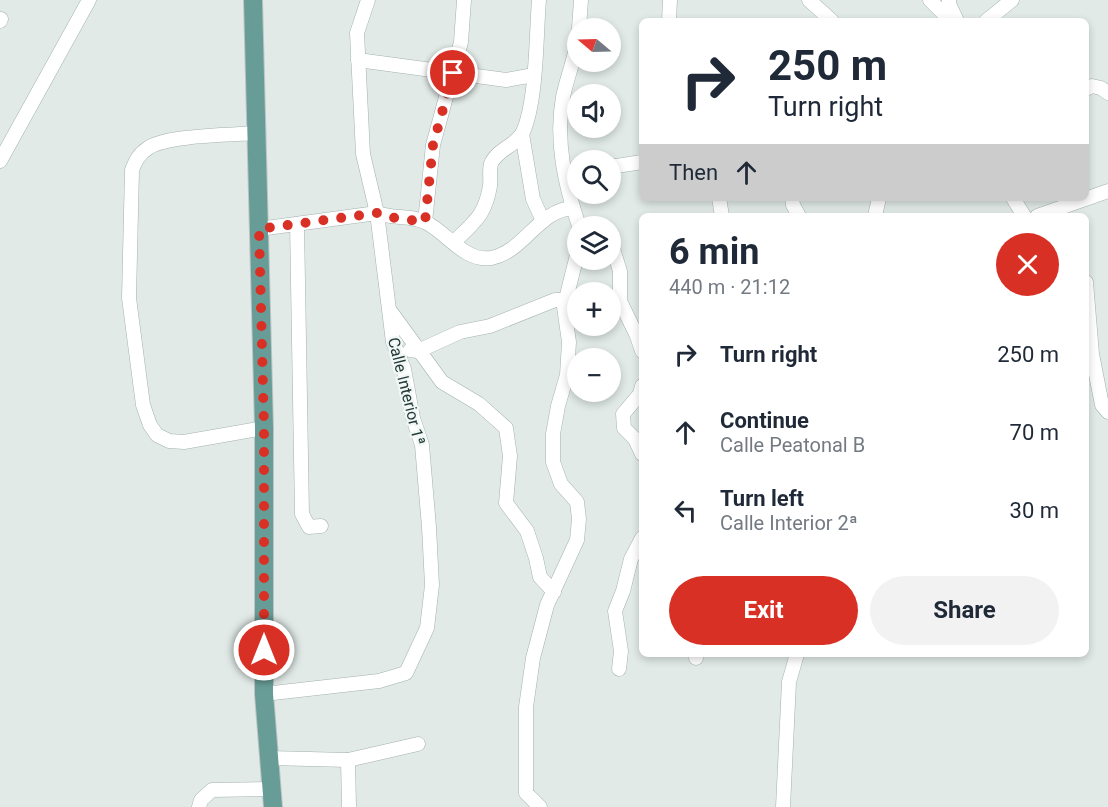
<!DOCTYPE html>
<meta charset="utf-8">
<style>
body{margin:0;font-family:Roboto,sans-serif;background:#f2f2f3;color:#1f2937;height:100vh;display:flex;flex-direction:column;font-size:22px;white-space:nowrap}
*{box-sizing:border-box;margin:0}
p{font-size:20px;color:#747a83}
.icon{flex:none;width:33px;height:33px;fill:none;stroke:currentColor;stroke-width:2;stroke-linecap:round;stroke-linejoin:round}
.map{position:relative;flex:1;overflow:hidden}
.sheet{position:absolute;left:639px;top:213px;width:450px;height:444px;display:flex;flex-direction:column;background:#fff;border-radius:9px;box-shadow:0 3px 9px #0003}
.sheet>*{flex:none}
.top-card{position:absolute;left:639px;top:18px;width:450px;height:183px;border-radius:9px;box-shadow:0 3px 9px #0003;background:#fff;color:#1f2937;overflow:hidden}
.needle{width:39px;rotate:289deg}
.fabs{position:absolute;left:567px;top:18px;display:grid;gap:12px}
.fabs a{display:grid;place-items:center;width:54px;height:54px;border-radius:50%;background:#fff;box-shadow:0 3px 9px #0003;font-size:30px}
.pin{position:absolute;display:grid;place-items:center;width:51px;height:51px;color:#fff;margin:-26px;border:3px solid #fff;border-radius:50%;box-shadow:0 2px 6px #0007}
.me{position:absolute;width:66px;margin:-33px;rotate:0deg;stroke-linejoin:round;filter:drop-shadow(0 0 4px #0008)}
.turn{display:flex;align-items:center;gap:21px;height:126px;padding:0 30px;font-size:27px}
.turn .icon{width:78px;height:78px;stroke-width:2.5}
.turn b{display:block;font-size:42px;line-height:51px}
.then{display:flex;align-items:center;height:57px;padding:0 30px;background:#0003;gap:12px;font-size:22px}
.round{display:grid;place-items:center;flex:none;width:63px;height:63px;border-radius:32px;background:#f2f2f3}
.headline{display:flex;align-items:center;justify-content:space-between;height:102px;padding:0 30px}
h1{font-size:36px;font-weight:700;line-height:45px}
.primary-button{display:flex;gap:12px;margin-top:auto;padding:12px 30px}
.primary-button a{flex:1;height:69px;border-radius:36px;background:#d93025;color:#fff;font-size:24px;font-weight:700;line-height:69px;text-align:center}
.primary-button a+a{background:#f2f2f3;color:#1f2937}
ul{padding:0;list-style:none}
li{display:flex;align-items:center;gap:18px;height:78px;padding:0 30px}
li div{flex:1}
li b{display:block;font-size:22px}
li em{font-style:normal}
.map>svg:first-child{display:block}
.lines{fill:none;stroke-linecap:round;stroke-linejoin:round}
.minor-casing{stroke:#a4b2af;stroke-width:15}
.primary-casing{stroke:#bdc4c3;stroke-width:20}
.minor{stroke:#fff;stroke-width:14}
.primary{stroke:#689d97;stroke-width:18}
.route{stroke:#d93025;stroke-width:10;stroke-dasharray:0 18}
.labels{text-anchor:middle;stroke-width:4.5;stroke-linejoin:round;paint-order:stroke}
.street-label{font-size:16px;fill:#223a37;stroke:#f1f7f5}
</style>
<div class="map">
<svg width="1108" height="807" viewBox="0 0 1108 807">
<rect width="100%" height="100%" fill="#e1eae7"/>
<g class="lines">
<g class="minor-casing">
<g id="minor">
<path d="M809,0L832,21"/>
<path d="M930,0L951,21"/>
<path d="M949,0V4L957,21"/>
<path d="M0,21L1,19"/>
<path d="M669,21L670,0"/>
<path d="M986,21L1012,0"/>
<path d="M579,28L581,0"/>
<path d="M578,38C575,59 567,77 563,97C555,141 565,185 579,226"/>
<path d="M358,60L506,80L534,75"/>
<path d="M1086,89L1092,86L1101,88L1108,93"/>
<path d="M256,133C232,135 167,135 148,148C139,154 136,160 132,170L129,298L143,405L150,425L157,435L169,441L184,442L264,428"/>
<path d="M522,134L533,199L543,221"/>
<path d="M0,161L89,0"/>
<path d="M610,167L642,162"/>
<path d="M719,198L722,216"/>
<path d="M792,198L793,205L799,216"/>
<path d="M1013,198L1024,216"/>
<path d="M875,216L879,198"/>
<path d="M1037,216L1108,191"/>
<path d="M425,222L433,145L461,42L464,0"/>
<path d="M297,224L302,514L309,527L321,526"/>
<path d="M259,229L377,213C393,219 413,215 427,223C448,234 465,262 491,258C524,252 538,210 573,208"/>
<path d="M454,242C474,222 485,216 490,186C491,179 489,170 491,164C496,150 517,145 523,132C537,100 536,36 539,0"/>
<path d="M610,246L613,249L620,271V301L637,336L642,351"/>
<path d="M1086,282L1092,354L1102,405L1108,412"/>
<path d="M391,312L442,382L479,404L506,428L510,456L506,503L527,531L536,558L540,577L554,592"/>
<path d="M410,350L418,351L460,332L490,326L555,300H566"/>
<path d="M642,386L640,394L623,414L624,428L635,439L642,454"/>
<path d="M696,658V654"/>
<path d="M619,669L621,651L615,611L623,591L631,559L642,538"/>
<path d="M264,694L379,681L406,673L427,628L432,585L429,527L422,445L413,418L404,369L393,342L377,213L363,154L357,33L368,0"/>
<path d="M269,758L348,760L418,744"/>
<path d="M348,760L349,807"/>
<path d="M199,807L201,800L212,790L272,789"/>
<path d="M540,807L526,793V707L533,658L547,605L577,540L579,519L577,502L561,484L553,462V434L558,406L567,375L569,342L564,307L578,251"/>
<path d="M783,807L789,682L797,654"/>
</g>
</g>
<g class="primary-casing">
<path id="primary" d="M253,0L264,428V694L273,807"/>
</g>
<use href="#minor" class="minor"/>
<use href="#primary" class="primary"/>
</g>
<g class="lines">
<path class="route" d="M264,650V428L259,229L377,213L388,217L425,222L433,145L453,73"/>
</g>
<g class="labels">
<g class="street-label">
<text transform="translate(407 391) rotate(76)" y="6">Calle Interior 1ª</text>
</g>
</g>
</svg>
<div class="fabs">
<a><svg class="needle" viewBox="-14 -14 28 28"><path d="M0-13l5 13h-10z" fill="#e53935"/><path d="M0 13l5-13h-10z" fill="#747a83"/></svg></a>
<a><svg class="icon" aria-label="sound" viewBox="0 0 24 24"><path d="M4 9h4l5-4v14l-5-4H4zM17 9q2 3 0 6"/></svg></a>
<a><svg class="icon" aria-label="search" viewBox="0 0 24 24"><circle cx="10" cy="10" r="6"/><path d="M15 15l6 6"/></svg></a>
<a><svg class="icon" aria-label="layers" viewBox="0 0 24 24"><path d="M12 4l9 5-9 5-9-5zM3 14l9 5 9-5"/></svg></a>
<a>+</a>
<a>−</a>
</div>
<div class="pin" style="left:453px;top:73px;background:#d93025"><svg class="icon" aria-label="arrive" viewBox="0 0 24 24"><path d="M6 21V4h12l-3 4 3 4H6"/></svg></div>
<svg class="me" style="left:264px;top:650px" viewBox="-20 -20 40 40"><circle r="17" fill="#d93025" stroke="#fff" stroke-width="3"/><path d="M0-11L8 9 0 5-8 9z" fill="#fff"/></svg>
<div class="top-card">
<div class="turn"><svg class="icon" aria-label="right" viewBox="0 0 24 24"><path d="M7 20v-9h11M14 6l5 5-5 5"/></svg><div><b>250 m</b>Turn right</div></div>
<div class="then">Then<svg class="icon" aria-label="ahead" viewBox="0 0 24 24"><path d="M12 20V5M6 11l6-6 6 6"/></svg></div>
</div>
<section class="sheet">
<div class="headline"><div><h1>6 min</h1><p>440 m · 21:12</p></div><a class="round" style="background:#d93025;color:#fff"><svg class="icon" aria-label="close" viewBox="0 0 24 24"><path d="M6 6l12 12M18 6L6 18"/></svg></a></div>
<ul>
<li><svg class="icon" aria-label="right" viewBox="0 0 24 24"><path d="M7 20v-9h11M14 6l5 5-5 5"/></svg><div><b>Turn right</b></div><em>250 m</em></li>
<li><svg class="icon" aria-label="ahead" viewBox="0 0 24 24"><path d="M12 20V5M6 11l6-6 6 6"/></svg><div><b>Continue</b><p>Calle Peatonal B</p></div><em>70 m</em></li>
<li><svg class="icon" aria-label="left" viewBox="0 0 24 24"><path d="M17 20v-9H6M10 6l-5 5 5 5"/></svg><div><b>Turn left</b><p>Calle Interior 2ª</p></div><em>30 m</em></li>
</ul>
<div class="primary-button"><a>Exit</a><a>Share</a></div>
</section>
</div>
